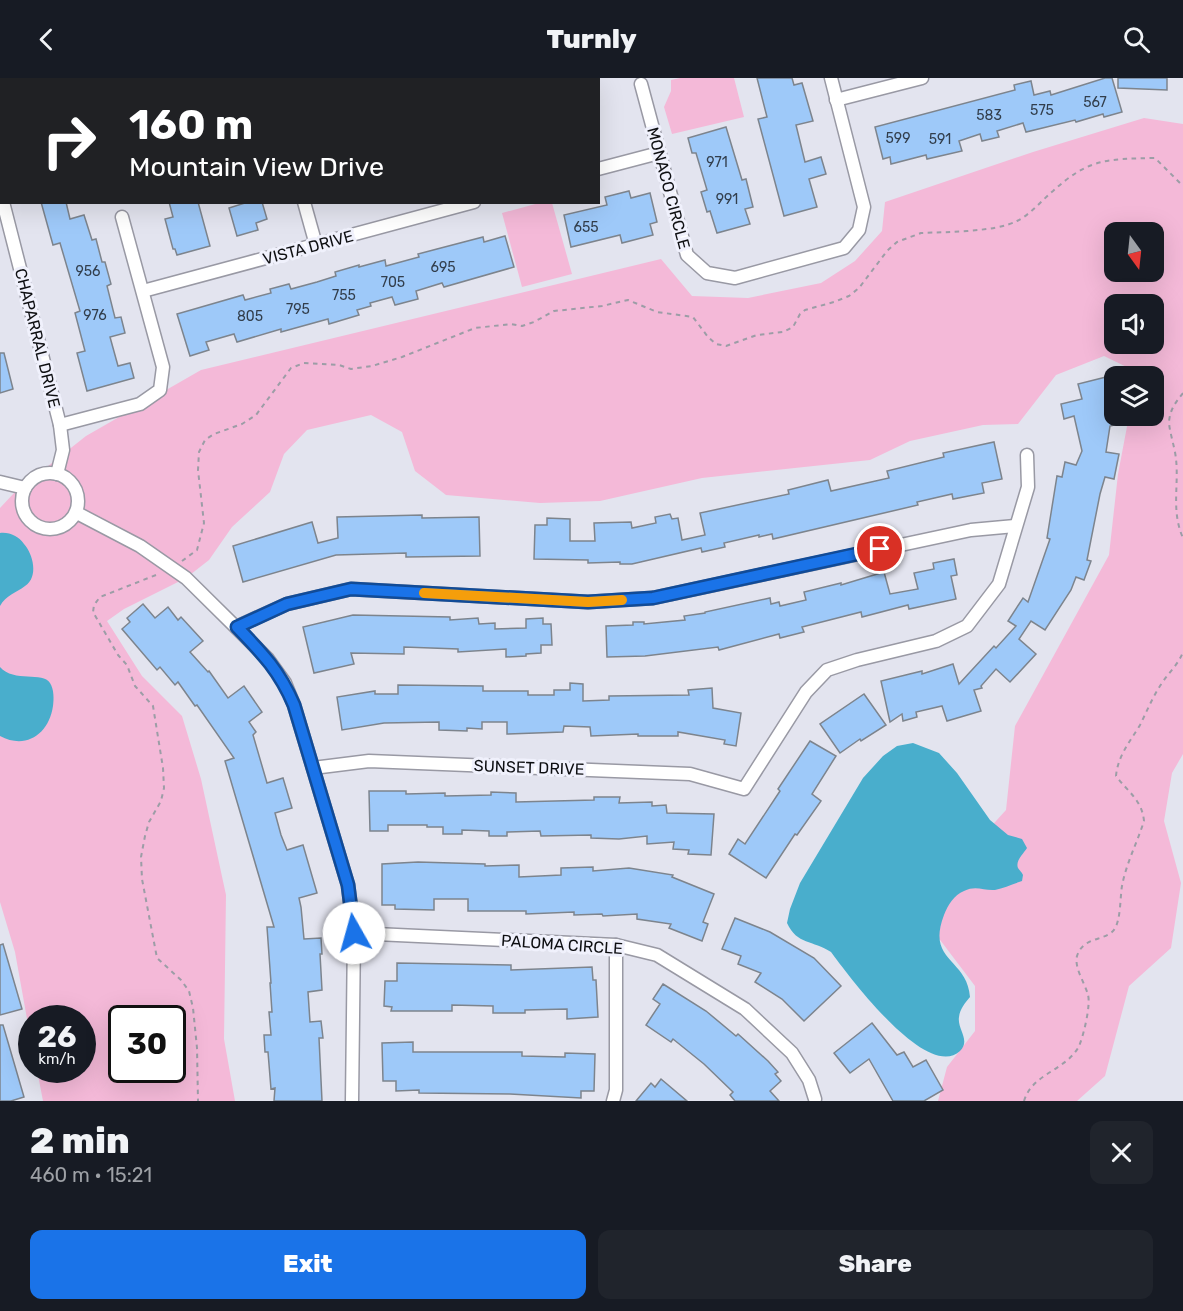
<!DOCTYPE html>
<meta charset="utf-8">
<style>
body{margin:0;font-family:Rubik,sans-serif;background:#20242c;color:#f1f3f6;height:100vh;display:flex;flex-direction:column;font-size:22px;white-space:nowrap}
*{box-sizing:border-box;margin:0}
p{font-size:20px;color:#9ea1a6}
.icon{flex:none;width:33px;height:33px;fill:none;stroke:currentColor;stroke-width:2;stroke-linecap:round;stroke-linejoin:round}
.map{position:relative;height:1023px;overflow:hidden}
.panel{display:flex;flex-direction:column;background:#171b24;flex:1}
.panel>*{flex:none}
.banner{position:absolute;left:0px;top:0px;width:600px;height:126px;box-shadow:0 6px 24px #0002;background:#202124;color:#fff;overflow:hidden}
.needle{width:39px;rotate:165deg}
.controls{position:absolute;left:1104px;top:144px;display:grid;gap:12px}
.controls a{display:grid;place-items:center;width:60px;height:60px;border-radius:12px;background:#171b24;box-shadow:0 6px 24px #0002;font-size:30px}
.speed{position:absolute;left:18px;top:927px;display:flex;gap:12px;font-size:30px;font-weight:700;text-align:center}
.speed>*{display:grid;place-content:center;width:78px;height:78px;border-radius:50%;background:#171b24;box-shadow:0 6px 24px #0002;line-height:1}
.speed small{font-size:15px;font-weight:400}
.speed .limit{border:3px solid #111;border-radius:9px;background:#fff;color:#111}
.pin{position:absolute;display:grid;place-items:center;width:51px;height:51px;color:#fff;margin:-26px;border:3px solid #fff;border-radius:50%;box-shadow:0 2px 6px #0007}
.me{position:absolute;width:66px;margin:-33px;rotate:353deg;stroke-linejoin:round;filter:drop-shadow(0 0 4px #0008)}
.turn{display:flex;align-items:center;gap:21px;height:126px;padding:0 30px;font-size:27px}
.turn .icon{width:78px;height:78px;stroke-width:2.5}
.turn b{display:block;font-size:42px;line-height:51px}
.round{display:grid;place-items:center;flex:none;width:63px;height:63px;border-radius:12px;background:#20242c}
.overview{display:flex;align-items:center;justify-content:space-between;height:102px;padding:0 30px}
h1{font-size:36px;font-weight:800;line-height:45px}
.cta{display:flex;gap:12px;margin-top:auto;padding:12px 30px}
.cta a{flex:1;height:69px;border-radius:12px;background:#1a73e8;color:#fff;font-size:24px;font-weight:800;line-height:69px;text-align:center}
.cta a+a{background:#20242c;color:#f1f3f6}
header{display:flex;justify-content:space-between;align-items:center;height:78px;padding:0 30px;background:#171b24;font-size:27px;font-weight:800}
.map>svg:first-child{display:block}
.green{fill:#f4b9d8;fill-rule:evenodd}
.water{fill:#49aecc}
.building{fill:#9ec9f9;stroke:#7d848d;stroke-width:1.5}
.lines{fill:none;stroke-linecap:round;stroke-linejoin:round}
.minor-casing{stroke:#9999a4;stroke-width:15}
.path{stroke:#9c9da6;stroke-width:2;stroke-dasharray:4.5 4.5;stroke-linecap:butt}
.minor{stroke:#fff;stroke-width:12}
.route-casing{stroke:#114b97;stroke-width:15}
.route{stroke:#1a73e8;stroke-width:10}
.slow{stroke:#f59e0b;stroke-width:10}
.labels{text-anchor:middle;stroke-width:6;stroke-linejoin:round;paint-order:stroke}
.number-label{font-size:14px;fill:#323e4c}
.street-label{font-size:16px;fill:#0e0f12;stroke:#f0f1fc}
</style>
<header><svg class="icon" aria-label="back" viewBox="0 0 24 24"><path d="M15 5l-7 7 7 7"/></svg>Turnly<svg class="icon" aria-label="search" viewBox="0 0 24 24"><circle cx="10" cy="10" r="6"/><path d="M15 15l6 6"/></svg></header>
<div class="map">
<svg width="1183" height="1023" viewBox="0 0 1183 1023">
<rect width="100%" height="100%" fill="#e3e4ef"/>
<g class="green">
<path d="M364,0H455V1L365,2Z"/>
<path d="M680,0H734L744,39L672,56L664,29L671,13V2Z"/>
<path d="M1144,40L1183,46V676L1172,695L1164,743L1181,805L1171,870L1129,908L1105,998L1077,1023H938L947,989L975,953V908L928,846L957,786L1006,732L1015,648L1109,477L1118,396L1129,338H1154V298H1137V294L1104,278L1056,297L1018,346L983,347L910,363L870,382L702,400L600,423L540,425L446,417L415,393L402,354L371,337L307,352L284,376L270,414L232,449L209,482L186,500L124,531L107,543L142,598L182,638L201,701L226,817L224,961L235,1023H43L37,992H82V940H32L31,963L15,874L0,824V430L14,415L86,358L201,292L661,181L692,218L748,220L821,205L855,183L882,153L885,124L1033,74ZM1114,154H1154V194H1114ZM1114,226H1154V266H1114ZM122,940H172V992H122Z"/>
<path d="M539,125H552L572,196L522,209L502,135Z"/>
</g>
<g class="water">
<path d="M0,455C10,454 18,458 24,466C33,476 39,499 25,508C16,515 6,517 0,528Z"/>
<path d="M0,589C14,605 43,593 50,605C54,611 54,621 53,628C49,656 26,672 0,658Z"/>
<path d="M913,665L939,675L957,695L990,742L1008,757L1022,761L1027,770C1024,775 1015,783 1018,790C1019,792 1022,794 1023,797L1022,803C1013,806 1004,810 995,812C984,813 976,807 964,813C954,817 948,827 944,837C926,884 967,880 970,919C965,925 960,931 959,939C957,951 971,962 960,973C927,1004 848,897 831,874C813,862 797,867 787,845L790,831L800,805L863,700L883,678L897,668Z"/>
</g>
<g class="building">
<path d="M757,0H792L794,7L802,5L813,43L796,47L805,84L821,79L826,96L809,101L817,129L784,138L758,41L767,39Z"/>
<path d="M1105,0H1112L1122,34L1104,39L1103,36L1076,44L1075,42L1026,54L1023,45L997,53L999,59L982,63L980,56L959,63L962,73L927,81L926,77L891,86L890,79L883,81L875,49L1015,12L1014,7L1031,3L1034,17L1050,13L1051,17Z"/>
<path d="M1118,0H1167V12L1118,10Z"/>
<path d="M726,49L742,102L746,101L753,129L745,131L750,146L717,155L710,133L707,134L701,114L707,112L696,75H692L688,60Z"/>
<path d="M629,113L631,120L650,115L657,144L650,146L653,157L622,165L620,157L571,169L564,137L607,127L605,119Z"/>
<path d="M41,124H66L70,141L84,137L92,162L96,161L102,184H105L111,206L107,208L115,240L121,239L125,255L110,259L118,288L130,285L134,300L87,313L77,275L85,273L75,235L80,233L60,165L53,167Z"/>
<path d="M169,124H198L210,168L177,177L175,171H173L165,141L173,139Z"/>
<path d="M248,124H262L267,141L256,145L258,152L237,158L229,130Z"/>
<path d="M505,158L514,189L444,209L442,205L416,213L418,221L395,227L392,219L370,225L371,228L357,232L359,237L329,246L328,241L281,254V251L237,264L234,256L206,264L209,272L190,278L177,236L243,217L245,222L271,215L270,211L289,206L291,211L317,204L336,198L335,194L359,187V189L385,182L386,188L419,179L418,176L437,171L483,159L484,164Z"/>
<path d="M0,275H4L13,311L0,315Z"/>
<path d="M1114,297V338H1137V342L1110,348L1106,374L1119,376L1114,401L1105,399L1100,416L1087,482L1091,483L1084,502L1076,499L1071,512L1045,552L1031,543L1019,561L1036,576L1010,604L996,591L981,608L982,610L974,612L981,633L947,643L942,628L916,634L917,639L903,643L902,636L890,644L881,603L922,593V596L953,586L959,606L994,568L996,570L1016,548L1008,543L1023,520L1028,524L1050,461L1047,460L1057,398L1062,399L1065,384L1076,387L1082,373L1074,338L1064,341L1061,326L1082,321L1078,306Z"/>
<path d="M994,364L1002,401L982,405L984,415L953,421L952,416L917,424L918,427L773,461L772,456L759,459V457L724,465L725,469L702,474L701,470L632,486H620V484L588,485V482L534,481L535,447H547V440L570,441V463H595L594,445L631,444L632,450L656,445L655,439L670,436L672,441L678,440L682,462L705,457L700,435L789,416L788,412L828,402L831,413L889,400L887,393L944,379L943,375Z"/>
<path d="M422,437V440L479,439L480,478L406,479V475L336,477L243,504L233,468L312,444L318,465L338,460L337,439Z"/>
<path d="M954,481L957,497L951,498L956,521L909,531L908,527L862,539L861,534L802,549L804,554L780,560L779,556L719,572L718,569L645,578L607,579L606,548L633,547V544H644V546L685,542L684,538L705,535V534L770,520L771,526L779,524L780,528L806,522L804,514L841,505V507L884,494L890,516L918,511L914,495L934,491L933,485Z"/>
<path d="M143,526L155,540L168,529L178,542L181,539L203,563L190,574L208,594L209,593L228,620L244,608L262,634L249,644L256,654L253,657L267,705L283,700L292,730L275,735L281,757L287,772L303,767L317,815L299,820L301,829L304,861L321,860L322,876H320L322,912L308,914L310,944L321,943L323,960H319L322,1023H274L275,1010L271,1011L268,974H265L264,957H271L269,934H272L270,905H271L267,849H274L225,683L234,680L197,627L195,628L178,604L175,607L160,589L157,592L122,551L130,544L127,540Z"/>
<path d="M353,537L450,539V542L478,540L479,546L495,545V551L526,550V541L543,540V546H551L552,567H541V575L526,576V578L506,579V571L458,574V571L404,569V576L351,575L354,586L314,595L303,549Z"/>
<path d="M570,605L583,606V623L609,622V618L689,617L688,612L712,610L713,630L741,635L736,668L724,666L725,662L678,654V658H638V656L591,658L590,649L564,648L563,654L507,656V644H482V651L467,650V653L439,652V644L384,645L342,652L337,619L375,613V616H398V607L483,608V613H528V617H554V612H570Z"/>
<path d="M864,616L886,647L861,663L860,661L840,675L820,646Z"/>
<path d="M810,663L836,678L812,716L821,723L797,757L795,756L766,800L729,776L738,761L745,766L780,713L778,711Z"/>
<path d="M369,713H406V716L445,715V718L491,717V714L516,715V724L594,722V719H620L619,725L652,724V728L666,727L667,735L714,736L711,777L688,776L689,772L673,771L674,764L647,766V758L619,761L591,760V757L541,758L540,753L507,754V758H489V753L462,752V756H443V749H427V747H388V753H370Z"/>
<path d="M418,784L485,786V788L519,787V799L561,797V790L593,789V793L629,790L673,797L672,799L714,816L703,844L708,846L702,863L669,850L671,846L637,841V836L603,838L602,836L574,837V834L526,836V833H468V821H434V832L395,831V827H382V786Z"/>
<path d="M735,840L770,854L814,880L841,908L804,943L782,921L755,904L761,895L738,886L741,878L722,871Z"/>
<path d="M3,866L22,931L0,937V867Z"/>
<path d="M397,885L511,887V892L592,889L593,902H596L598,939L567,941V931L525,932V935H493V928L452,927V933H391L392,929L384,928L385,903H397Z"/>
<path d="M663,906L706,933L736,958L738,956L768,983L778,994L775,996L781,1003L770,1013L779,1023H735L730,1017L733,1014L704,986L673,961L671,964L646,947L660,926L653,921Z"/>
<path d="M872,945L897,977L904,974L913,989L926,982L943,1012L924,1023H893L869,981L850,995L834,975Z"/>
<path d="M0,947H3L24,1019L11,1023H0Z"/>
<path d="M413,964V974H522V978L565,979V975L595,976L594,1013H581V1020L510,1016L419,1015V1012L396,1013V1003H383L382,965Z"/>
<path d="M661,1001L687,1023H636L651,1005L655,1009Z"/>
</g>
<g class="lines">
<g class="minor-casing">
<g id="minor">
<path d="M641,6L687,177L707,195L735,200L844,170L859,152L864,129L831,0"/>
<path d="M836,22L922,0"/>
<path d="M598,91L659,75"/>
<path d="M3,124L60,347L63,372L57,396"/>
<path d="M304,124L316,167"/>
<path d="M143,213L474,124"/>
<path d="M60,347L140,326L160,312L163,289L122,139"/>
<circle cx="50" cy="423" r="28"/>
<path d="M0,404L25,410"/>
<path d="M77,435L140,468L186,500L267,580L285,605L294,627L348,807L354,855L352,1023"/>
<path d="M236,549L287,526L351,511L588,524L653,520L971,452L1015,448"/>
<path d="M313,690L369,683L690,696L744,711L806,614L827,592L857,582L936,563L967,548L999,506L1028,409L1027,377"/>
<path d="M354,855L616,867L657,877L745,931L792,975L809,1002L815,1021"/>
<path d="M613,1023L616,1012V867"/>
</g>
</g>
<g class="path">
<path d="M1183,315C1176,324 1170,331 1169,344C1169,352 1175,370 1176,381C1179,408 1171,433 1183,460"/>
<path d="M182,483L197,472L204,445L198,392L199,374L205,362L214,356L242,346L256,337L291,290L304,285L339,287L351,291L372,288L402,279L475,250L511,246L522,248L534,244L554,233L602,228L628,222L657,234L693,239L708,259L716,266L726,268L757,257L783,254L793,249L800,236L805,232L834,224L849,218L859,210L887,173L897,164L921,155C946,154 996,154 1017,143C1031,136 1041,123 1053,113C1089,80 1108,81 1155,80L1183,108"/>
<path d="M156,497L100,519L94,527L93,534L118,577L127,587L135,608L153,628L163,690L164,710L161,723L149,744L145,758L141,779L142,801L157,880L181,902L189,913L193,930L197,970L198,1023"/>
<path d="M1024,1023C1032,996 1064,993 1078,970C1083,961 1091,927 1088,917C1085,905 1074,890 1077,878C1083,859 1103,863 1113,853C1121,845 1120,819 1122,808C1126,786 1137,765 1144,743C1142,722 1128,714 1116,698C1118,677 1130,664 1140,647C1147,633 1153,618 1162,605C1169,594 1178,587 1183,574"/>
</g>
<use href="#minor" class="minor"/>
</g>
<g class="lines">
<g class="route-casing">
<path id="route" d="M354,855L348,807L294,627C279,592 262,575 237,549L287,526L351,511L588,524L653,520L880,471"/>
</g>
<use href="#route" class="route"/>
<path class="slow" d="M424,515L588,524L622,522"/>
</g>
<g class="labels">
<g class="number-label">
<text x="1095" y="29">567</text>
<text x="1042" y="37">575</text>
<text x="989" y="42">583</text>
<text x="898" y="65">599</text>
<text x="940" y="66">591</text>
<text x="717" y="89">971</text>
<text x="727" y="126">991</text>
<text x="586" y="154">655</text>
<text x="443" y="194">695</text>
<text x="88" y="198">956</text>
<text x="393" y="209">705</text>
<text x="344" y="222">755</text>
<text x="298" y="236">795</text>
<text x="95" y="242">976</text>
<text x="250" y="243">805</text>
</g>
<g class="street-label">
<text transform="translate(669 110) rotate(75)" y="6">MONACO CIRCLE</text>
<text transform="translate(308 169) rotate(-15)" y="6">VISTA DRIVE</text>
<text transform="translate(38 260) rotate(76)" y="6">CHAPARRAL DRIVE</text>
<text transform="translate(529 689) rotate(2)" y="6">SUNSET DRIVE</text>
<text transform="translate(562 866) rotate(4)" y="6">PALOMA CIRCLE</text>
</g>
</g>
</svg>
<div class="controls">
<a><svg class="needle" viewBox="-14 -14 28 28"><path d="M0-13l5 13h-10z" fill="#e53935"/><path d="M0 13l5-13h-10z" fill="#9ea1a6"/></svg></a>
<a><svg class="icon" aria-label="sound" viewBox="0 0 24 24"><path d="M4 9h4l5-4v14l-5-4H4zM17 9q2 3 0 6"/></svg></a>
<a><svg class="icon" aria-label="layers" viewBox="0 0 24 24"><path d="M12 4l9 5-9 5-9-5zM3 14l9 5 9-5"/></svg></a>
</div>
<div class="speed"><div>26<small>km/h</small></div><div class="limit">30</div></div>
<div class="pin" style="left:880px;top:471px;background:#d93025"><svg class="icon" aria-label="arrive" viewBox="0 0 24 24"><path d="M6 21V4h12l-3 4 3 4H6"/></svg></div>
<svg class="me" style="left:354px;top:855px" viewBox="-20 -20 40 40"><circle r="19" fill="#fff"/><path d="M0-13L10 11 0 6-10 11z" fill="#1a73e8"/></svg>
<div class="banner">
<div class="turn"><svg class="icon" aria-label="right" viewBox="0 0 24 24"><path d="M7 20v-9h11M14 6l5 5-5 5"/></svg><div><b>160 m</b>Mountain View Drive</div></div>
</div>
</div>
<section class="panel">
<div class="overview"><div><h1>2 min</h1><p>460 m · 15:21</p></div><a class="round"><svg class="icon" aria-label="close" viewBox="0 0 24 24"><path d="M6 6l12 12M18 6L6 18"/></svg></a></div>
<div class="cta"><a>Exit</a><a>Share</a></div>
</section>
